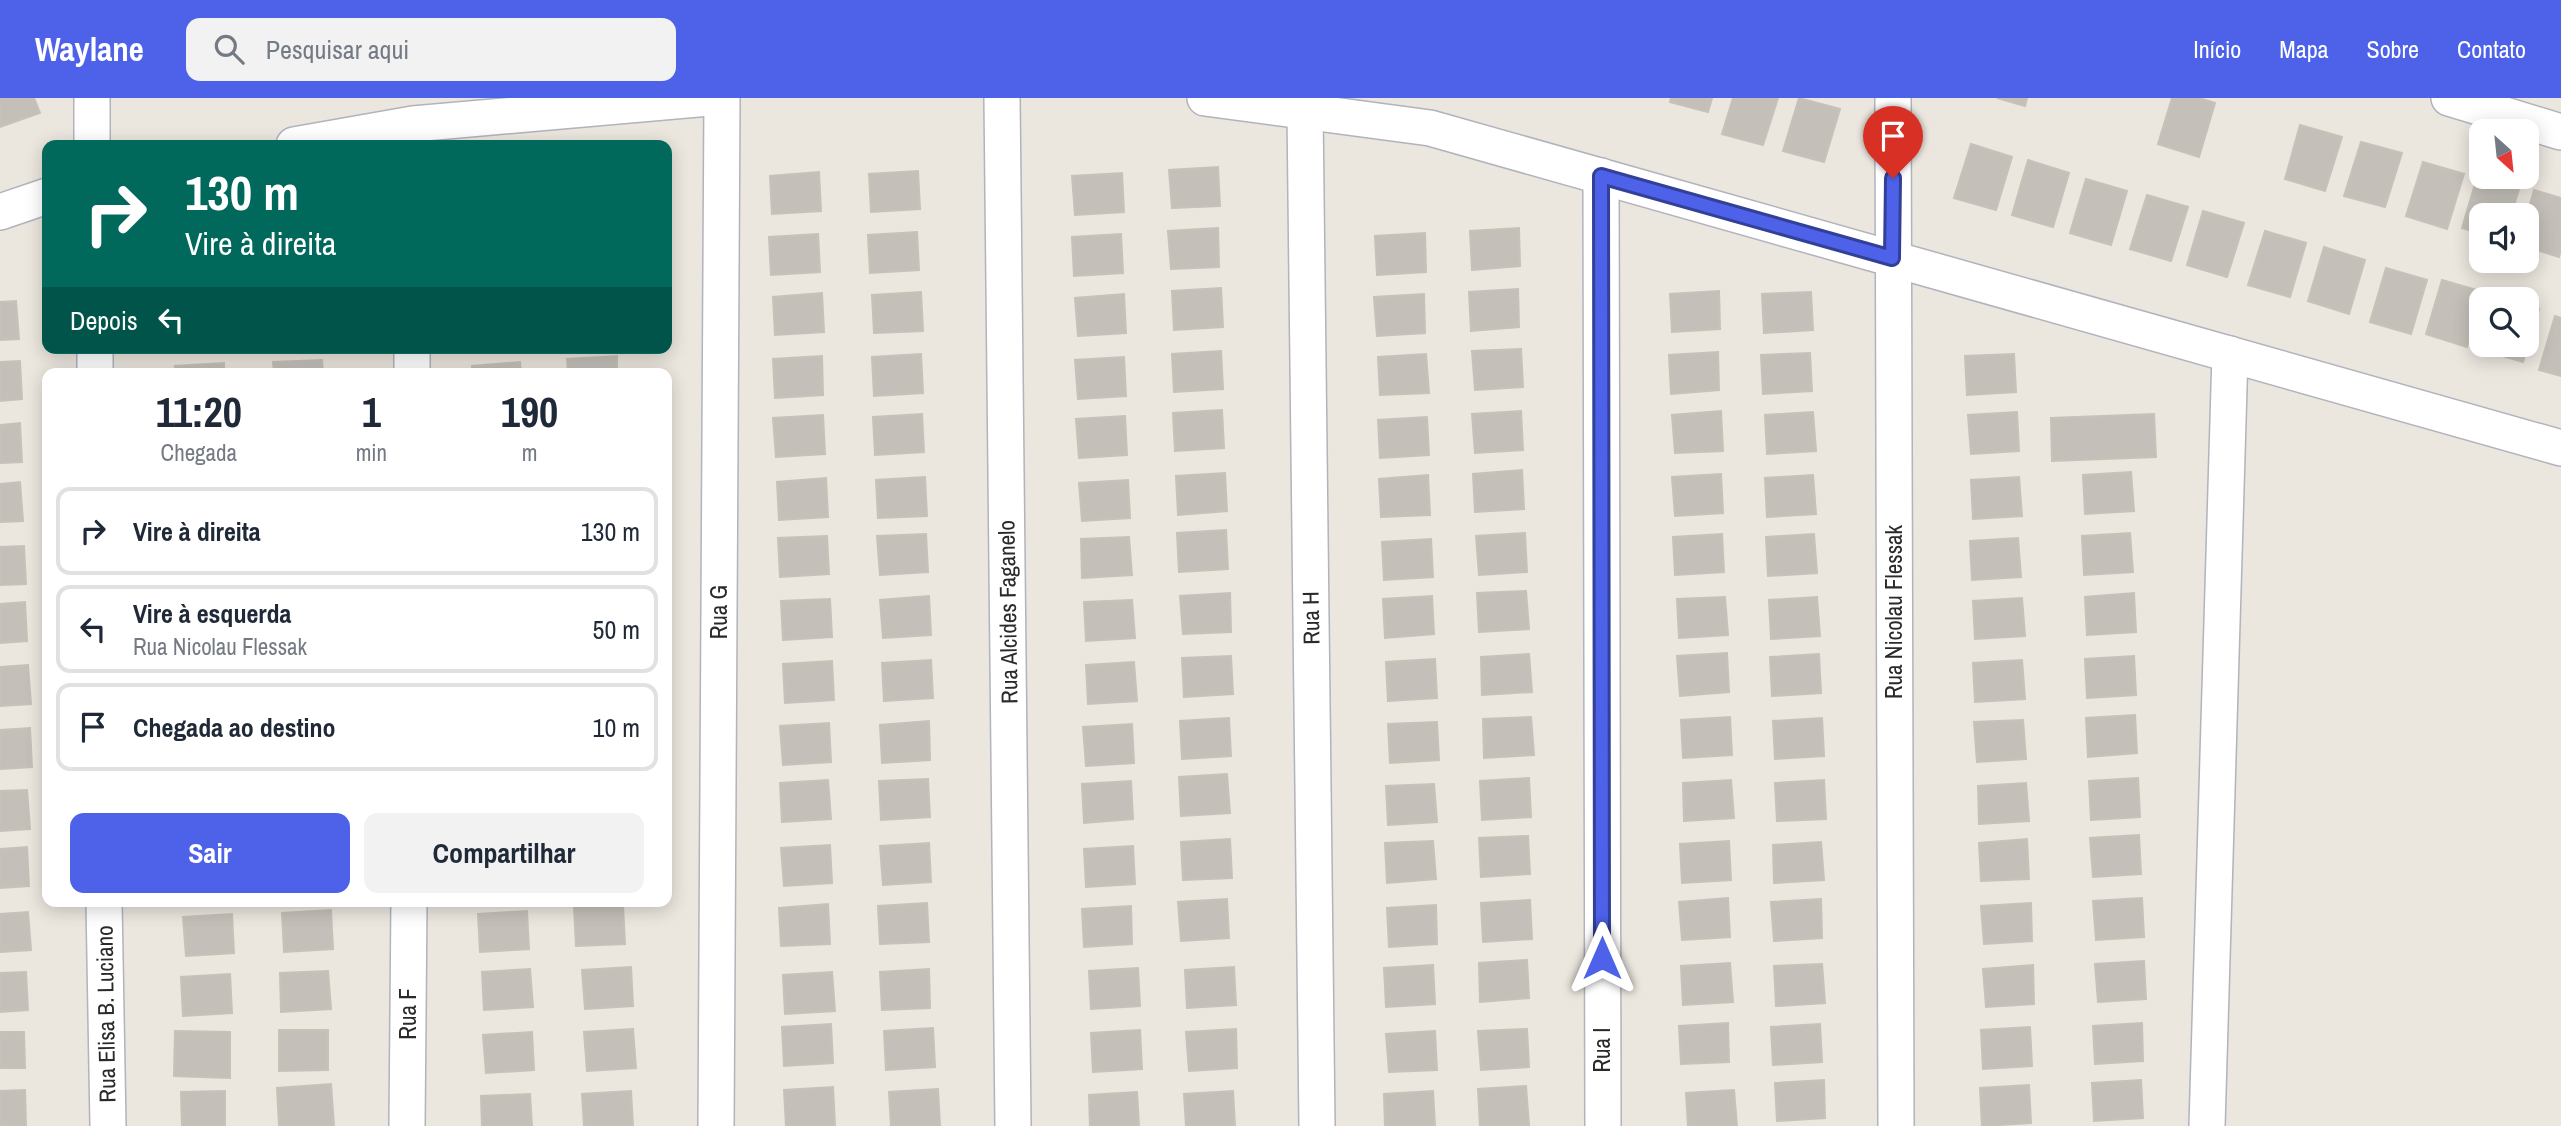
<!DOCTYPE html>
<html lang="pt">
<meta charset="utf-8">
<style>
body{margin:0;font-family:"Archivo Narrow",sans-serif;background:#f2f2f3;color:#1f2937;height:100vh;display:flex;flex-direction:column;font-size:26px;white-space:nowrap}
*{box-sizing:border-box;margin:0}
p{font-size:23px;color:#747a83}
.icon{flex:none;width:38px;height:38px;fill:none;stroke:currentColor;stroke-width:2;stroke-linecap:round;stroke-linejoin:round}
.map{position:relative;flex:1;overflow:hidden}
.side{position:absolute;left:42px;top:270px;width:630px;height:539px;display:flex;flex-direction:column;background:#fff;border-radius:14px;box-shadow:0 4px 18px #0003}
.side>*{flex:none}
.guide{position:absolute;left:42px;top:42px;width:630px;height:214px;border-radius:14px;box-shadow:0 4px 18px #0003;background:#00695c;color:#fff;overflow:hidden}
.needle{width:46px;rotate:153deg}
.buttons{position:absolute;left:2469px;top:21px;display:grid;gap:14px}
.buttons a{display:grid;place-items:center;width:70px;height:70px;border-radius:14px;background:#fff;box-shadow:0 4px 18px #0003;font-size:35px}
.pin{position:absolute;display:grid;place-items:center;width:60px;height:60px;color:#fff;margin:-72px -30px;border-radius:50% 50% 50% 0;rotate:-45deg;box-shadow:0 0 7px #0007}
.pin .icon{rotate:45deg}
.me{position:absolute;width:77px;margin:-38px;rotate:0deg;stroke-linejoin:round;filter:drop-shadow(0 0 5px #0008)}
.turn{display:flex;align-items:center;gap:24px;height:147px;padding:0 28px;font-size:32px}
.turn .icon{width:91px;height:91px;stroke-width:2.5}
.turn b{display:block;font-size:49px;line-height:60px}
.then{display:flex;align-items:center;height:66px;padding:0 28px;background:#0003;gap:14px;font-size:26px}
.eta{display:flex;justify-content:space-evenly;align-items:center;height:119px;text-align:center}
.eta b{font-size:42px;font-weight:800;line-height:49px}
.button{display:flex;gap:14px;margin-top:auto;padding:14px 28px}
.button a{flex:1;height:80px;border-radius:14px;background:#4d62e9;color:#fff;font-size:28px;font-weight:800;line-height:80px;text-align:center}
.button a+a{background:#f2f2f3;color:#1f2937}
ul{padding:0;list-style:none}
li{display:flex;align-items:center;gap:21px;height:88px;margin:0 14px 10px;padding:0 14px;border:4px solid #e0e1e3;border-radius:14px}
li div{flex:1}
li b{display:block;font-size:26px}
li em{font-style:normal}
header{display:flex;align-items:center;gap:42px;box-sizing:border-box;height:98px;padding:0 35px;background:#4d62e9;color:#fff}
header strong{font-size:33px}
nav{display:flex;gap:38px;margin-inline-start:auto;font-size:24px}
.search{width:490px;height:63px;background:#f2f2f3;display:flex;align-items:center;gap:18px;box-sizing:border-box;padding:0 24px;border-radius:14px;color:#747a83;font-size:26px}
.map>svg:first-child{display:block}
.building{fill:#c4c0b9;stroke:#c6c2b8;stroke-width:2}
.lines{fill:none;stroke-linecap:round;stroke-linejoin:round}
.street-casing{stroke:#b1b3bd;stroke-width:38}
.street{stroke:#fff;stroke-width:35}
.route-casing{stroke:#324097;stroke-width:18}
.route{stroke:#4d62e9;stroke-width:12}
.labels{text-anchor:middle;stroke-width:6;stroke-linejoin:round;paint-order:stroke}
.street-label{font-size:23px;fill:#2a2a2a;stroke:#fff}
</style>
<header>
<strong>Waylane</strong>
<div class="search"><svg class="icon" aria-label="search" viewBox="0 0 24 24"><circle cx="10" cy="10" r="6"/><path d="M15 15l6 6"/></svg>Pesquisar aqui</div>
<nav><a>Início</a><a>Mapa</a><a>Sobre</a><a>Contato</a></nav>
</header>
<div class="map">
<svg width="2561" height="1028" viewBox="0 0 2561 1028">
<rect width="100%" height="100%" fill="#ebe6de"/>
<g class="building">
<path d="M0,0H34L40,15L0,29Z"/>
<path d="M1671,0H1712L1708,14L1670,4Z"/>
<path d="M1733,0H1778L1763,47L1722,36Z"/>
<path d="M1799,0L1840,11L1824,64L1783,53Z"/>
<path d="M1997,0H2027L2025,8Z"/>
<path d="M2172,0H2199L2215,5L2199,59L2158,46Z"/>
<path d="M2300,27L2342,39L2325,93L2285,81Z"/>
<path d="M2361,44L2402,55L2385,109L2344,98Z"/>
<path d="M1971,46L2012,59L1996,112L1954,100Z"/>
<path d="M2028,62L2069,75L2053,129L2012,117Z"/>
<path d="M2423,64L2464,76L2447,131L2406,118Z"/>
<path d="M1218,69L1220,108L1172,110L1169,72Z"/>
<path d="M918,73L920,111L871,114L869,76Z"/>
<path d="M819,74L821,113L772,116L770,78Z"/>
<path d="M1122,75L1124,114L1075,117L1072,78Z"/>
<path d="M2478,76L2520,88L2511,117H2482V136L2462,130Z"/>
<path d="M2086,81L2127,93L2111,147L2070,135Z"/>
<path d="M2534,92L2561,100V151L2559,159L2527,149V117Z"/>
<path d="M2147,97L2188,109L2171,163L2130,151Z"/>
<path d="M2203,113L2244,125L2227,179L2187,167Z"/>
<path d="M1218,130L1219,169L1171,171L1168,133Z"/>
<path d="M1519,130L1520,168L1472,172L1470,133Z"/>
<path d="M2265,133L2306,145L2290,199L2248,187Z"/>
<path d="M917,134L919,172L870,175L868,137Z"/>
<path d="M1425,135L1426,174L1377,177L1375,138Z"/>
<path d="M818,136L820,174L771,177L769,139Z"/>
<path d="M1121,136L1123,175L1074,178L1072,139Z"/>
<path d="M2324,149L2365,162L2349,216L2308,203Z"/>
<path d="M2386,170L2427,182L2411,236L2370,224Z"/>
<path d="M2442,182L2483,194L2467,249L2426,236Z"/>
<path d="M1221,190L1223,229L1174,232L1172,193Z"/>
<path d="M1518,191L1519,229L1471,233L1469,194Z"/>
<path d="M1719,193L1720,231L1672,234L1670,196Z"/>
<path d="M921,194L923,233L874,235L872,197Z"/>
<path d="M1811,194L1813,232L1764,235L1762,196Z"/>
<path d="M822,195L824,234L775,237L773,199Z"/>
<path d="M1124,196L1126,235L1078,238L1075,200Z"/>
<path d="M1424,196L1425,235L1377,238L1374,199Z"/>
<path d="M16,203L19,241L0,242V204Z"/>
<path d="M2527,207L2539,211L2523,264L2482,252L2483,247H2527Z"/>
<path d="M2555,218L2561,220V278L2539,272Z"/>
<path d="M1521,251L1523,289L1475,292L1472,253Z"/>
<path d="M1221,253L1223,291L1174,294L1172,256Z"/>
<path d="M1718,254L1719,292L1671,296L1669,257Z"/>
<path d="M1810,255L1812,293L1763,296L1761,257Z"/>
<path d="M921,256L923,295L874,298L872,259Z"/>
<path d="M1426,256L1429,295L1380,297L1378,259Z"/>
<path d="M2014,256L2016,294L1967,297L1965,258Z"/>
<path d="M617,258V275H568L567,261Z"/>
<path d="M822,258L823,297L775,300L773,261Z"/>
<path d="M1124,259L1126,298L1078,301L1075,262Z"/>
<path d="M322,262L323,275H274L273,264Z"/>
<path d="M20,263L22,301L0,303V264Z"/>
<path d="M520,264L521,275H472V268Z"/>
<path d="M224,265V275H175V268Z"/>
<path d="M1222,312L1224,350L1175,353L1173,315Z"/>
<path d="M1521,313L1523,352L1475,355L1472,316Z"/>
<path d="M1721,313L1723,353L1675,355L1672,317Z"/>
<path d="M1813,314L1816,353L1767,356L1765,317Z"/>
<path d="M2017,314L2019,353L1971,356L1968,317Z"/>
<path d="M922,316L924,354L875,357L873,319Z"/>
<path d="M2154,316L2156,359L2052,363L2051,320Z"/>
<path d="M823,317L825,356L776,359L773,320Z"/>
<path d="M1125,318L1127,357L1079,360L1076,321Z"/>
<path d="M1427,319L1429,357L1380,360L1378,322Z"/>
<path d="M20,325L22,364L0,365V327Z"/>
<path d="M1522,372L1524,411L1475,414L1473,376Z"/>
<path d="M2131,374L2134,413L2085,416L2083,377Z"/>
<path d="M1225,375L1227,413L1178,417L1176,378Z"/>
<path d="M1721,376L1723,415L1675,418L1672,379Z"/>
<path d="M1428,377L1430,417L1381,419L1379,381Z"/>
<path d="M1813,377L1816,416L1767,419L1765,380Z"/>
<path d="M925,379L927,418L878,420L876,382Z"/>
<path d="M2019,379L2022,418L1973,421L1971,382Z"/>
<path d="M826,380L828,419L779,422L777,384Z"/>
<path d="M1128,382L1130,420L1082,423L1079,385Z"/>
<path d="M20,384L23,423L0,424V386Z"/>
<path d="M1226,432L1228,471L1179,474L1177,435Z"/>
<path d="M1525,435L1527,474L1479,477L1476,438Z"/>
<path d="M2130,435L2133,474L2084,477L2082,438Z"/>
<path d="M926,436L928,474L880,477L877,438Z"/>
<path d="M1722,436L1724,474L1675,477L1673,439Z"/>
<path d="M1814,436L1817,475L1768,478L1766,439Z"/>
<path d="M827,438L829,476L780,479L778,440Z"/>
<path d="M1129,439L1132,477L1082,480L1081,441Z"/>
<path d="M2018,440L2021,479L1972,482L1970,443Z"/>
<path d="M1431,441L1433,479L1384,482L1382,444Z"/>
<path d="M24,448L26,486L0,487V449Z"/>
<path d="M1526,493L1529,531L1479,534L1477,495Z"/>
<path d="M1230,495L1231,534L1183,536L1180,498Z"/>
<path d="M2134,495L2136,534L2087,537L2085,499Z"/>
<path d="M929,498L931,537L883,540L880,502Z"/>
<path d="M1432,498L1434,536L1385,540L1383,501Z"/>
<path d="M1725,499L1728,537L1679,540L1677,501Z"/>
<path d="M1817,499L1820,538L1771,541L1769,502Z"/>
<path d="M2022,500L2025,538L1975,541L1973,503Z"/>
<path d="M830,501L832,539L783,542L781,503Z"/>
<path d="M1132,502L1135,540L1086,543L1084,504Z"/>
<path d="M25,504L27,543L0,545V506Z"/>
<path d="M1727,555L1729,594L1680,598L1677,558Z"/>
<path d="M1529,556L1532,594L1482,597L1481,559Z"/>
<path d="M1819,556L1821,595L1772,598L1770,559Z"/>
<path d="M1231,558L1233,596L1184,599L1182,560Z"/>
<path d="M2134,558L2136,597L2087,600L2085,561Z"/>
<path d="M1435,561L1437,600L1388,603L1386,564Z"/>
<path d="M931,562L933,600L884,603L882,565Z"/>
<path d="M2022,562L2025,601L1975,604L1973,565Z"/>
<path d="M832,563L834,602L785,605L783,566Z"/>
<path d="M1134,564L1137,603L1088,606L1086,567Z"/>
<path d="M28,567L31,606L0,608V569Z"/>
<path d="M2135,617L2137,655L2088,659L2086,620Z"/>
<path d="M1531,619L1534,657L1484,660L1483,621Z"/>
<path d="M1730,619L1732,657L1683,660L1681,622Z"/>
<path d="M1229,620L1231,658L1182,661L1180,623Z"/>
<path d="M1822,620L1824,658L1775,661L1773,623Z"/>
<path d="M2023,622L2026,661L1977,664L1974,624Z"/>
<path d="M929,623L930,662L882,665L880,627Z"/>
<path d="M1437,624L1439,662L1390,665L1388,626Z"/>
<path d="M829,625L831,664L783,667L780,628Z"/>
<path d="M1132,626L1134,665L1086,668L1083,629Z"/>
<path d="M30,630L32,669L0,671V632Z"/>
<path d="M1227,676L1230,715L1181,718L1179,679Z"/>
<path d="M1529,680L1531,719L1482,722L1480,683Z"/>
<path d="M2138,680L2140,719L2091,722L2089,683Z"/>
<path d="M928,681L930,719L881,722L879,683Z"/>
<path d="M828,682L831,721L782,724L780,685Z"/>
<path d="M1731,682L1734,720L1684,723L1683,685Z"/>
<path d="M1824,682L1826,721L1777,723L1775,685Z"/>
<path d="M1131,683L1133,721L1084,725L1082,686Z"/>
<path d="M2026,685L2029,723L1979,726L1978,688Z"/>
<path d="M1434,686L1437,724L1388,727L1386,688Z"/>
<path d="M27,692L30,731L0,733V693Z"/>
<path d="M2139,737L2141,776L2093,779L2090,740Z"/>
<path d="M1528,738L1530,776L1481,779L1479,740Z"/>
<path d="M1230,741L1232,780L1183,782L1181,744Z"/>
<path d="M2027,741L2029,781L1981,783L1979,745Z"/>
<path d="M1433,743L1436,781L1387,785L1385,745Z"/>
<path d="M1729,743L1731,782L1682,785L1680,746Z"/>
<path d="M1821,744L1824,782L1774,785L1773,747Z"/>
<path d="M929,745L931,784L883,787L880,748Z"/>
<path d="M830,747L832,785L784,788L781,750Z"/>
<path d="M1133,748L1135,786L1086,789L1084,751Z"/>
<path d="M27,749L29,788L0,790V751Z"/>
<path d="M1728,800L1730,839L1682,842L1679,804Z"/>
<path d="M2142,800L2144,839L2096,842L2093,803Z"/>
<path d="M1227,801L1229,840L1181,843L1178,804Z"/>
<path d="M1821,801L1822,840L1774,843L1771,804Z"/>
<path d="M1530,802L1532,841L1483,844L1481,805Z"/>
<path d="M927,805L929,844L880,846L878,808Z"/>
<path d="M2031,805L2032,843L1984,846L1981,808Z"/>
<path d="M828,806L830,846L781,848L779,810Z"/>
<path d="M623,807L625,846L576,848L574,810Z"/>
<path d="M1436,807L1437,846L1389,849L1387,810Z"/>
<path d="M1131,808L1132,846L1084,849L1082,811Z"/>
<path d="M331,812L333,851L284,854L282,815Z"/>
<path d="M527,813L529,851L480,854L478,816Z"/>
<path d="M28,814L31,852L0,854V816Z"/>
<path d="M232,816L234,855L186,858L183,819Z"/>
<path d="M1527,862L1529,900L1480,904L1479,865Z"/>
<path d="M2144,863L2146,901L2098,904L2095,866Z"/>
<path d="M1730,865L1733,904L1683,907L1681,868Z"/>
<path d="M1822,866L1825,905L1776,908L1774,868Z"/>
<path d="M1433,867L1435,906L1386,909L1384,870Z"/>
<path d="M2033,867L2034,906L1986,909L1983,871Z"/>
<path d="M631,869L633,908L585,911L582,872Z"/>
<path d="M1234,869L1236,907L1187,910L1185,872Z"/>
<path d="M1138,870L1140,908L1091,911L1089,873Z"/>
<path d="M530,871L533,909L484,912L482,874Z"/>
<path d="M929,871L930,910L882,912L880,874Z"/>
<path d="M328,873L331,911L281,914L280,875Z"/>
<path d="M26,874L28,912L0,914V875Z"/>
<path d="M832,874L835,913L785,916L783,877Z"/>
<path d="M230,876L232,915L183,918L181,879Z"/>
<path d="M1728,925L1729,964L1681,966L1679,928Z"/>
<path d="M2142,925L2143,963L2095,966L2093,928Z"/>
<path d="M831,926L833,965L784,968L782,929Z"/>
<path d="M1820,926L1822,964L1773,967L1771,929Z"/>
<path d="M2030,929L2032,968L1983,971L1981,932Z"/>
<path d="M933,930L935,969L886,972L884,933Z"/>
<path d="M633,931L636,970L587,973L584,934Z"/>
<path d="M1236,931L1237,970L1189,973L1186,934Z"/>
<path d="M1527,931L1529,969L1481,972L1478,933Z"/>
<path d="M279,932H328V972L279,973Z"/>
<path d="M1140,932L1142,971L1093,974L1091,935Z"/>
<path d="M175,933L230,934V980L174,978Z"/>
<path d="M1435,933L1437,972L1389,974L1386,936Z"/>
<path d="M0,934H24L25,970H0Z"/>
<path d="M532,934L534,972L486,975L483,937Z"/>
<path d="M1824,982L1825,1020L1777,1023L1775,985Z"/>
<path d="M2141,982L2143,1020L2094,1023L2092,985Z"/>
<path d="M331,986L334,1028H279L277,990Z"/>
<path d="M2029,987L2031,1025L1982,1028L1980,990Z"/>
<path d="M1526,988L1529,1027L1480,1028L1478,991Z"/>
<path d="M833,989L835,1028H786L784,992Z"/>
<path d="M938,991L940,1028H891L889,994Z"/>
<path d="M25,992L26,1028H0V993Z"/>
<path d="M1734,992L1737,1028H1688L1686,995Z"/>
<path d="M225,993V1028H182L181,994Z"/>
<path d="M631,993L633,1028H584L582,996Z"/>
<path d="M1233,993L1235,1028H1186L1184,996Z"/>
<path d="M1433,993L1435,1028H1385L1384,996Z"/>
<path d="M1137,994L1139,1028H1090L1089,997Z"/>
<path d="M530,996L532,1028H482L481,998Z"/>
</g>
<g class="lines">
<g class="street-casing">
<g id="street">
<path d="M92,0V47"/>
<path d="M1002,0L1013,1028"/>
<path d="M1205,0L1430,30L2561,350"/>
<path d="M1893,0L1896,1028"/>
<path d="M2449,0L2561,34"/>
<path d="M1305,13L1317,1028"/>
<path d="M294,47L413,26L709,0"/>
<path d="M1601,78L1603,1028"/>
<path d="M0,114L47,98"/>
<path d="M95,250V275"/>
<path d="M412,275V250"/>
<path d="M104,803L108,1028"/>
<path d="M407,1028L409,803"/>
<path d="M716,1028L722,0"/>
<path d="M2207,1028L2230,256"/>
</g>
</g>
<use href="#street" class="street"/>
</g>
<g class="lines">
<g class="route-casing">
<path id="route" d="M1602,860L1601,78L1892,160L1893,80"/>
</g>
<use href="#route" class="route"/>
</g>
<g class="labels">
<g class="street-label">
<text transform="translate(719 514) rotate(-90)" y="8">Rua G</text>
<text transform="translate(1008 514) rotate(-91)" y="8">Rua Alcides Faganelo</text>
<text transform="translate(1894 514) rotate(-90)" y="8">Rua Nicolau Flessak</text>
<text transform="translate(1311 520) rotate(-91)" y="8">Rua H</text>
<text transform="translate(106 916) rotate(-91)" y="8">Rua Elisa B. Luciano</text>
<text transform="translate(408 916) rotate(-90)" y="8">Rua F</text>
<text transform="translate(1602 952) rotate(-90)" y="8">Rua I</text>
</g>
</g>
</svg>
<div class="buttons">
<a><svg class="needle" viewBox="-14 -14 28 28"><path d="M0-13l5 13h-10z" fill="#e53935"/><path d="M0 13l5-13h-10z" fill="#747a83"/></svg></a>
<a><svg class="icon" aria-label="sound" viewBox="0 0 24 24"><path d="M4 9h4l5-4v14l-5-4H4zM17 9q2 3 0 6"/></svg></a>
<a><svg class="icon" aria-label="search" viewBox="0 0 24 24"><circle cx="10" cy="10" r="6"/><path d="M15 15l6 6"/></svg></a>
</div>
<div class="pin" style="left:1893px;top:80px;background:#d93025"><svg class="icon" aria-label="arrive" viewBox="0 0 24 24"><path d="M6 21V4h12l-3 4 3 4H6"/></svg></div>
<svg class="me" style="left:1602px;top:860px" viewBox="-20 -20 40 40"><path d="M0-17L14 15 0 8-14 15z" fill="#4d62e9" stroke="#fff" stroke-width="4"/></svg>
<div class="guide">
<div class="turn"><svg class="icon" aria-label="right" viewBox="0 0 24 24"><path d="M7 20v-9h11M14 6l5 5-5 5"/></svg><div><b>130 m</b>Vire à direita</div></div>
<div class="then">Depois<svg class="icon" aria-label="left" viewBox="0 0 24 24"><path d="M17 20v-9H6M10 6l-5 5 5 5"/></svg></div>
</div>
<section class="side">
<div class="eta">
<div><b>11:20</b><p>Chegada</p></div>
<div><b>1</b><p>min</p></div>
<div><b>190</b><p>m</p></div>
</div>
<ul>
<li><svg class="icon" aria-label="right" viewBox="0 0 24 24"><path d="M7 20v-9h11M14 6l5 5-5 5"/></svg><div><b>Vire à direita</b></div><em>130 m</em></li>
<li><svg class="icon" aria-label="left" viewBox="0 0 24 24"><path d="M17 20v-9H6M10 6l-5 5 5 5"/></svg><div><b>Vire à esquerda</b><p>Rua Nicolau Flessak</p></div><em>50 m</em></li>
<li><svg class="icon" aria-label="arrive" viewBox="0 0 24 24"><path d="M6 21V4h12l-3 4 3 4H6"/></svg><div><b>Chegada ao destino</b></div><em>10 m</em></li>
</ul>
<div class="button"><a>Sair</a><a>Compartilhar</a></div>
</section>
</div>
